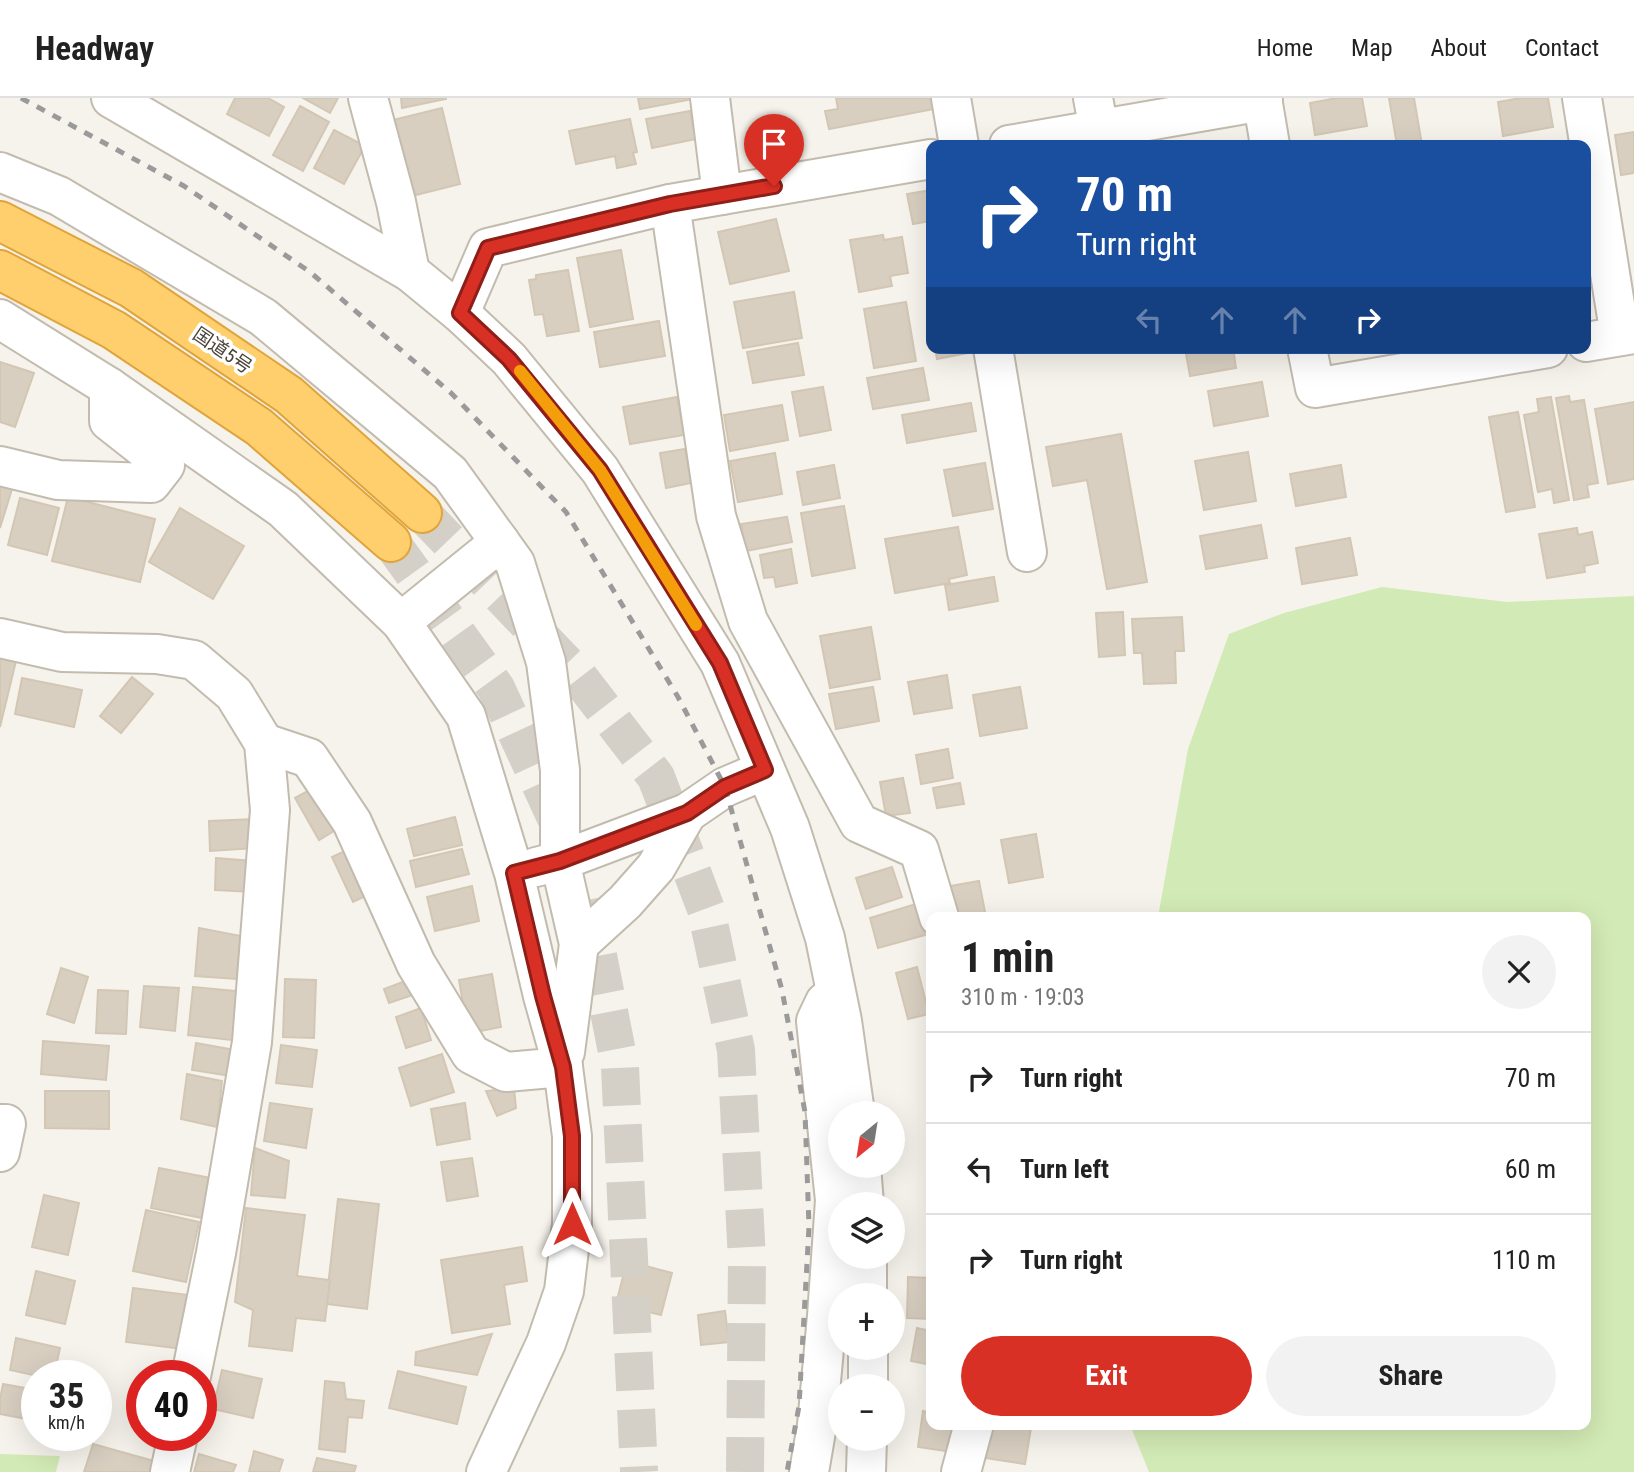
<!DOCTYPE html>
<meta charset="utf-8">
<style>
body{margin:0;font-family:"Roboto Condensed","Noto Sans JP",sans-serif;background:#f2f2f2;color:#222;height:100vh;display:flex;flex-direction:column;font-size:26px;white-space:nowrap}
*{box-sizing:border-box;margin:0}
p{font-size:23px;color:#767676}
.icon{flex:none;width:38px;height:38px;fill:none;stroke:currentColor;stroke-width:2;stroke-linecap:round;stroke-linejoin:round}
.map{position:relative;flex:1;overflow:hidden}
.side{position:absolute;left:926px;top:814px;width:665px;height:518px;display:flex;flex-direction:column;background:#fff;border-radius:14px;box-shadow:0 7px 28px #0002}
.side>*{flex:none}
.top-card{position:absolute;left:926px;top:42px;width:665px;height:214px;border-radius:14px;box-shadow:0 7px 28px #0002;background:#1a4fa0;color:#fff;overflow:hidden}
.needle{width:46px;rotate:210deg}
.controls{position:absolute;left:828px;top:1003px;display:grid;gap:14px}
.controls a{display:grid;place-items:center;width:77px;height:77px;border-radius:50%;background:#fff;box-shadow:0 7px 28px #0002;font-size:35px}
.speed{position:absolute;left:21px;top:1262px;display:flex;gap:14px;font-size:35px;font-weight:700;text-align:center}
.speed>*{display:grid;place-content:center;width:91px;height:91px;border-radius:50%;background:#fff;box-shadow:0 7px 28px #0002;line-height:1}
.speed small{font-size:18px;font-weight:400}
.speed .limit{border:10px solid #d22;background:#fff;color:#111}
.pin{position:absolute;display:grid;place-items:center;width:60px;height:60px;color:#fff;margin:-72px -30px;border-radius:50% 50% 50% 0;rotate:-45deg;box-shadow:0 0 7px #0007}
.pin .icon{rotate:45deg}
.me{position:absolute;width:77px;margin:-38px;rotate:0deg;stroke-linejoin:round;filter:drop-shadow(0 0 5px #0008)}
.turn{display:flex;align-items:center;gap:24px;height:147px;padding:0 35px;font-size:32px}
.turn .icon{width:91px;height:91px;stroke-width:2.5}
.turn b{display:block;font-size:49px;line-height:60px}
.lanes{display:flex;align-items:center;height:66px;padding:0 35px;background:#0003;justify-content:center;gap:35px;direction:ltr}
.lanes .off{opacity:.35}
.round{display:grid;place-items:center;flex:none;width:74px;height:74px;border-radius:37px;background:#f2f2f2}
.overview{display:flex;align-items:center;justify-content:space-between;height:119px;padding:0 35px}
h1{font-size:42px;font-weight:700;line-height:52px}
.primary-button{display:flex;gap:14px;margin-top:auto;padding:14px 35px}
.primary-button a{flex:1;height:80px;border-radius:42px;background:#d93025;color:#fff;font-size:28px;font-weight:700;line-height:80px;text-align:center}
.primary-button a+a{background:#f2f2f2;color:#222}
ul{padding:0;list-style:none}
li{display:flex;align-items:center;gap:21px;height:91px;padding:0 35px;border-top:2px solid #e0e0e0}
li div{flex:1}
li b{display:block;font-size:26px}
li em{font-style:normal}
header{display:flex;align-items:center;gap:42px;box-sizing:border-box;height:98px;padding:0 35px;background:#fff;border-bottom:2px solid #e0e0e0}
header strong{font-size:33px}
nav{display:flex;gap:38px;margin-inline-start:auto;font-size:24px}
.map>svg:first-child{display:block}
.green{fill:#d2eab5}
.building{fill:#d8cfc1;stroke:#d3c7b4;stroke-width:2}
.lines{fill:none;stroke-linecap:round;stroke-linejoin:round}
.highway-tunnel{stroke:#d4d0c8;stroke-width:38;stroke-dasharray:38 19;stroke-linecap:butt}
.minor-casing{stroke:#c2bbae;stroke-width:42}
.highway-casing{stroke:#e0a43c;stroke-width:42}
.minor{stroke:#fff;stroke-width:38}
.highway{stroke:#ffcf6e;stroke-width:38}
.rail{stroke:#9a9a9a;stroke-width:5;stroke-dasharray:9 9;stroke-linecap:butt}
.route-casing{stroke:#8d1f18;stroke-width:18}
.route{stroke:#d93025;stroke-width:12}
.slow{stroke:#f59e0b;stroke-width:12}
.labels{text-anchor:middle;stroke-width:7;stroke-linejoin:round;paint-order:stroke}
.street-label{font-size:19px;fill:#4b4439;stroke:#fff}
</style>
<header>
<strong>Headway</strong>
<nav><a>Home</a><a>Map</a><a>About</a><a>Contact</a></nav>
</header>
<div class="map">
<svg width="1634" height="1374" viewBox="0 0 1634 1374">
<rect width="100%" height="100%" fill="#f6f3ec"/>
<g class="green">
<path d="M1382,489L1507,504L1634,498V1374H1149L1130,1327L1586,1326V819H1158L1188,651L1229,536L1284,515Z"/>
<path d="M0,1356L60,1358L56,1374H0Z"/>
</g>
<g class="building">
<path d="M235,0H268L284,9L269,38L227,16Z"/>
<path d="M303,0H338L330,15Z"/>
<path d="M401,0H446V1L402,10Z"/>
<path d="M638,0H693V1L640,11Z"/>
<path d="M836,0H932L934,11L829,31L825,13L838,11Z"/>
<path d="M1337,0H1362L1367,28L1315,37L1310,5Z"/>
<path d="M1389,0H1414L1422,47H1397Z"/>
<path d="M1521,0H1548L1553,29L1503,38L1498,4Z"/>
<path d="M300,8L329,24L303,73L273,57Z"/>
<path d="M442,10L460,86L404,100L385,24Z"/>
<path d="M690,13L696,41L652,50L646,21Z"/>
<path d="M630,21L637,54L633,55L636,66L617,70L615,58L576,66L569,33Z"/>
<path d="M334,32L365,48L344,86L314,70Z"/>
<path d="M1634,34V75L1621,77L1615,37Z"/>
<path d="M931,92V123L913,126L907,96Z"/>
<path d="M776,121L789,173L730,186L718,134Z"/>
<path d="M883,137L884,142L902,139L908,175L890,178L892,188L859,194L850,142Z"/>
<path d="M621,152L633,221L590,229L577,160Z"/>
<path d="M568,172L579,233L547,238L543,216L535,217L529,182L536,181V177Z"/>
<path d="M794,194L802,240L743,250L734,204Z"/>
<path d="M906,204L916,263L874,270L864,211Z"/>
<path d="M659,223L665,258L600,269L594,234Z"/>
<path d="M798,245L804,277L753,285L747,254Z"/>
<path d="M935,250H972L973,254L937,261Z"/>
<path d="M1185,250H1233L1236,270L1190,278Z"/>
<path d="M0,264L34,275L15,329L0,324Z"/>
<path d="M923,270L929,302L873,311L867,280Z"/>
<path d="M1262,284L1268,318L1214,328L1208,293Z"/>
<path d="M823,289L831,332L800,338L792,294Z"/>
<path d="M1569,298L1570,304L1584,302L1598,385L1587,387L1589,399L1574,402L1556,300Z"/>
<path d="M677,299L684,337L630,346L623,309Z"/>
<path d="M1551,299L1569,402L1554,405L1552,391L1538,394L1524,317L1539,314L1537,301Z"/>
<path d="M1634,304V381L1608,386L1595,311Z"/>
<path d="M971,305L976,333L907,345L902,317Z"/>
<path d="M782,307L788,342L730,353L724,317Z"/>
<path d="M1518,314L1535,409L1506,414L1489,319Z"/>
<path d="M1121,336L1147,484L1107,491L1087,382L1053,388L1046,349Z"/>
<path d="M685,351L691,385L666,390L660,355Z"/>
<path d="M1248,354L1256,403L1204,412L1195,363Z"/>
<path d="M775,355L782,396L738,404L730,363Z"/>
<path d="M985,365L993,411L953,418L944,372Z"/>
<path d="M834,367L840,400L803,407L797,374Z"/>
<path d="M1341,367L1346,399L1296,408L1290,376Z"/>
<path d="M0,384L13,388L0,430Z"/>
<path d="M68,399L155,421L140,484L52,463Z"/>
<path d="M20,400L59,410L47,457L8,447Z"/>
<path d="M844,408L855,470L812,478L801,415Z"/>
<path d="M180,410L244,448L213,501L149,464Z"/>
<path d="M787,419L792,444L746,453L741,426Z"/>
<path d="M1261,427L1267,460L1206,471L1200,438Z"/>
<path d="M958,429L967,477L949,481L950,485L895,495L885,441Z"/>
<path d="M1577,430L1578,437L1592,434L1598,465L1584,468L1585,474L1547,480L1539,436Z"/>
<path d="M1350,440L1357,477L1302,486L1296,450Z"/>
<path d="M791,451L797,485L776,489L774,479L764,480L760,457Z"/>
<path d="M994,479L998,503L949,512L945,487Z"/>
<path d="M1123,514L1125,557L1099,559L1096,515Z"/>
<path d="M1182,519L1184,553H1175L1176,585L1144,586L1142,555H1134L1132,521Z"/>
<path d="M871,529L880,581L830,590L820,538Z"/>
<path d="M0,560L16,563L0,629Z"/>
<path d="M947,577L952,610L914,616L908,584Z"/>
<path d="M132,579L153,596L121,635L100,618Z"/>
<path d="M22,580L82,592L74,629L15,616Z"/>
<path d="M873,589L879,623L836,631L829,596Z"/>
<path d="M1020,589L1027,630L980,638L973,597Z"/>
<path d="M948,651L953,680L921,686L916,657Z"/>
<path d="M903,680L910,715L886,718L880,684Z"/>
<path d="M960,685L964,706L937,710L933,690Z"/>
<path d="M317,688L339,730L319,742L295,700Z"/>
<path d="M455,719L462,747L414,758L407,731Z"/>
<path d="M256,721L257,750L210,753L209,723Z"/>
<path d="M1036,736L1043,779L1009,785L1001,742Z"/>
<path d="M349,751L370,796L353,804L332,759Z"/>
<path d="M462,751L469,776L416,789L410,763Z"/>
<path d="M216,760L253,763V794L215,792Z"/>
<path d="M892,769L902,799L866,811L856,780Z"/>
<path d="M979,783L986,819H955L950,788Z"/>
<path d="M472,788L479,823L435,833L427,799Z"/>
<path d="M916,806L925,837L878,850L870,820Z"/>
<path d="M199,830L241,838L237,881L195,878Z"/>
<path d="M917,869L929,916L908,921L896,875Z"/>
<path d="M61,870L88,879L74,925L47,916Z"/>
<path d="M492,876L501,929L481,933L464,912L459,882Z"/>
<path d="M413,880L419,895L389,905L384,891Z"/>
<path d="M285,881L316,882L314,940L283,939Z"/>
<path d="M144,888L179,890L175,933L140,929Z"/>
<path d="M193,889L245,894L240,943L188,937Z"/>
<path d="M98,892L128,893L126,936L96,935Z"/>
<path d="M421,910L431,942L406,950L396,919Z"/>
<path d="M43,943L109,948L106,982L41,976Z"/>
<path d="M196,945L241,953L238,979L192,972Z"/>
<path d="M281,947L317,952L312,989L276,985Z"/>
<path d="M442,956L454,994L411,1008L399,970Z"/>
<path d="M187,976L222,983L217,1029L181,1021Z"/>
<path d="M514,990L516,1010L497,1018L486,993Z"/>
<path d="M45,993H109V1031L45,1030Z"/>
<path d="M270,1005L312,1011L306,1050L264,1043Z"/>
<path d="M465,1005L470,1041L437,1047L431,1011Z"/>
<path d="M255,1050L289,1063L285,1100L251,1097Z"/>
<path d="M472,1060L478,1098L447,1103L441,1064Z"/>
<path d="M159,1070L211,1080L202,1120L151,1110Z"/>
<path d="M44,1097L79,1105L68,1157L32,1149Z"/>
<path d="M338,1101L379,1106L367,1211L326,1206Z"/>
<path d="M246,1110L305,1117L297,1178L330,1182L325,1223L296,1220L292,1253L249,1248L253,1212L235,1204Z"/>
<path d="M146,1112L199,1124L186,1184L133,1173Z"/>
<path d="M522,1149L527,1183L504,1187L510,1226L452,1235L441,1162Z"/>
<path d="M627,1163L672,1175L661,1217L616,1206Z"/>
<path d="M36,1173L75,1183L65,1226L26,1217Z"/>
<path d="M908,1179L931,1180V1221L907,1220Z"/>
<path d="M133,1190L189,1197L182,1251L126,1244Z"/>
<path d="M725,1213L729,1244L701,1247L698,1217Z"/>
<path d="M917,1230L931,1233V1267L911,1263Z"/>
<path d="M492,1236L477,1277L415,1267L416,1254Z"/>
<path d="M16,1240L60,1250L54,1278H38L10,1272Z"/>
<path d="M222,1272L262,1281L253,1320L213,1311Z"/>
<path d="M398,1273L466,1289L457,1326L389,1310Z"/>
<path d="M325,1283L344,1285L346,1301L364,1303L362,1320L348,1319L345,1354L319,1351Z"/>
<path d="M3,1286L37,1292V1323L0,1316V1301Z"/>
<path d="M923,1313L931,1315V1326H957L953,1354L918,1349Z"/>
<path d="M990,1326H1004L1031,1330L1025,1366L985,1360Z"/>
<path d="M93,1346L154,1363L151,1374H84Z"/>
<path d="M254,1353L283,1362L279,1374H249Z"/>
<path d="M199,1356L236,1367L233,1374H194Z"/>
<path d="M317,1360L356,1368L354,1374H313Z"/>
</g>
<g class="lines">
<g class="highway-tunnel">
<path d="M422,415L578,578L656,679L706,811L736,952L747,1162L745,1374"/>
<path d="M391,444L496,590L562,733"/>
<path d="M587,802L620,969L639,1374"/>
</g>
<g class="minor-casing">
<g id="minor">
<path d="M111,0L410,174L460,215L509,261L600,372L720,565L790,730L825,840L842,923L855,1015"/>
<path d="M368,0L396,104L410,174"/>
<path d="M710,0L722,97"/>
<path d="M951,0L959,47"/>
<path d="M1093,0L1099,32"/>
<path d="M1262,0L1270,47"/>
<path d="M1582,0L1620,238"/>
<path d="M1009,47L1263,3"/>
<path d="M0,74L59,98L263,219L450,375L515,465L546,564L560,672V763L579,846L565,954"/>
<path d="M670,106L716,418L748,523L859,725L919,752L939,819"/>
<path d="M460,215L488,150L670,106L931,61"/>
<path d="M0,221L109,289L283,411L401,524L466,618L514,775L543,898L563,969L572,1038V1126L564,1193L546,1245L486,1374"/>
<path d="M1586,244L1634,236"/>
<path d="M993,250L1027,454"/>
<path d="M1307,250L1315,290L1548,250"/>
<path d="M0,368L58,382L151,385L165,367L109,323V289"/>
<path d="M401,524L500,444"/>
<path d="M0,540L62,554L157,556L194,562L234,596L264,645L270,712L252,944L216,1155L191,1278"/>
<path d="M264,645L309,660L352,724L416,866L471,956L506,974L563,969"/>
<path d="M536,769L560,763L687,715L725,689L765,672"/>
<path d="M579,846L625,804L656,769L687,715"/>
<path d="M0,1026H6L0,1054"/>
<path d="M861,1068L864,1106"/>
<path d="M867,1158V1197"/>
<path d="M868,1288V1250"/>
<path d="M170,1374L178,1337"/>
<path d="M809,1374L817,1327L827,1218L835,1102L816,923L825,904"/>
<path d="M866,1374L867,1340"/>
<path d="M961,1374L974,1326"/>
</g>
</g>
<g class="highway-casing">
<g id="highway">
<path d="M0,123L131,190L289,297L422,415"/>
<path d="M0,172L114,232L259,329L391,444"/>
</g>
</g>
<use href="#minor" class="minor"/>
<use href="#highway" class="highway"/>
<path class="rail" d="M21,0L184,88L310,174L451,295L566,414L678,599L725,689L782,892L805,1014L809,1129L799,1308L787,1374"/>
</g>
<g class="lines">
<g class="route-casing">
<path id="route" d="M572,1126V1038L563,969L543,898L514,775L560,763L687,715L725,689L765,672L720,565L600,372L509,261L460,215L488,150L670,106L774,88"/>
</g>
<use href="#route" class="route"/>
<path class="slow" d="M520,273L600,372L696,527"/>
</g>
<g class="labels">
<g class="street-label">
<text transform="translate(223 252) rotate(34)" y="7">国道5号</text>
</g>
</g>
</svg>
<div class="controls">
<a><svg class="needle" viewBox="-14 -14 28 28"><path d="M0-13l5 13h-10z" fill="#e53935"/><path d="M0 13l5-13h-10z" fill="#767676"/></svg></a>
<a><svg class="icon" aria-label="layers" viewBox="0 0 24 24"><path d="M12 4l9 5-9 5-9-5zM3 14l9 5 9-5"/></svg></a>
<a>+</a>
<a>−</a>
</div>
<div class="speed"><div>35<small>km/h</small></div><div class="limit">40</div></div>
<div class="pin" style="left:774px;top:88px;background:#d93025"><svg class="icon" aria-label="arrive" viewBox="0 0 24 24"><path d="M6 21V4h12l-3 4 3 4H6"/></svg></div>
<svg class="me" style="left:572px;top:1126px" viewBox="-20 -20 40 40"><path d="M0-17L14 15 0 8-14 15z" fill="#d93025" stroke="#fff" stroke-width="4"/></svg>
<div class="top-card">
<div class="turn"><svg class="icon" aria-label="right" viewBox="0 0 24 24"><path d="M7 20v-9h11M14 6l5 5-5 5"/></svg><div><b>70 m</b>Turn right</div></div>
<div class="lanes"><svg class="icon off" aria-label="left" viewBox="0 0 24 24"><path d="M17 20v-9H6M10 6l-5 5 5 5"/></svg><svg class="icon off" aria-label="ahead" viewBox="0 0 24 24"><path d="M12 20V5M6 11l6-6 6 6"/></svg><svg class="icon off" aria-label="ahead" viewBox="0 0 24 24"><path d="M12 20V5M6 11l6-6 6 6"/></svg><svg class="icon" aria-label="right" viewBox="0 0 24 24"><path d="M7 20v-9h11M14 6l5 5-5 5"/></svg></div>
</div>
<section class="side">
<div class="overview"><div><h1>1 min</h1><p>310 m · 19:03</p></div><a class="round"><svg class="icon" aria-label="close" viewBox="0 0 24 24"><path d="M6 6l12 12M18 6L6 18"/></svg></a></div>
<ul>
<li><svg class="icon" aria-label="right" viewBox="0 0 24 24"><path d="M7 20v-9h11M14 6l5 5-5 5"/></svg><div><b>Turn right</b></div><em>70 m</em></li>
<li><svg class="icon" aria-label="left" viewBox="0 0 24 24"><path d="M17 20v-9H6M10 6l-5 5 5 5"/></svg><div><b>Turn left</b></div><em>60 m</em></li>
<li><svg class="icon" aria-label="right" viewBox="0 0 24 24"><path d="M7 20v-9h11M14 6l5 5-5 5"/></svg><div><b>Turn right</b></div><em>110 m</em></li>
</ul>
<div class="primary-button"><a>Exit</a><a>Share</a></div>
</section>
</div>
